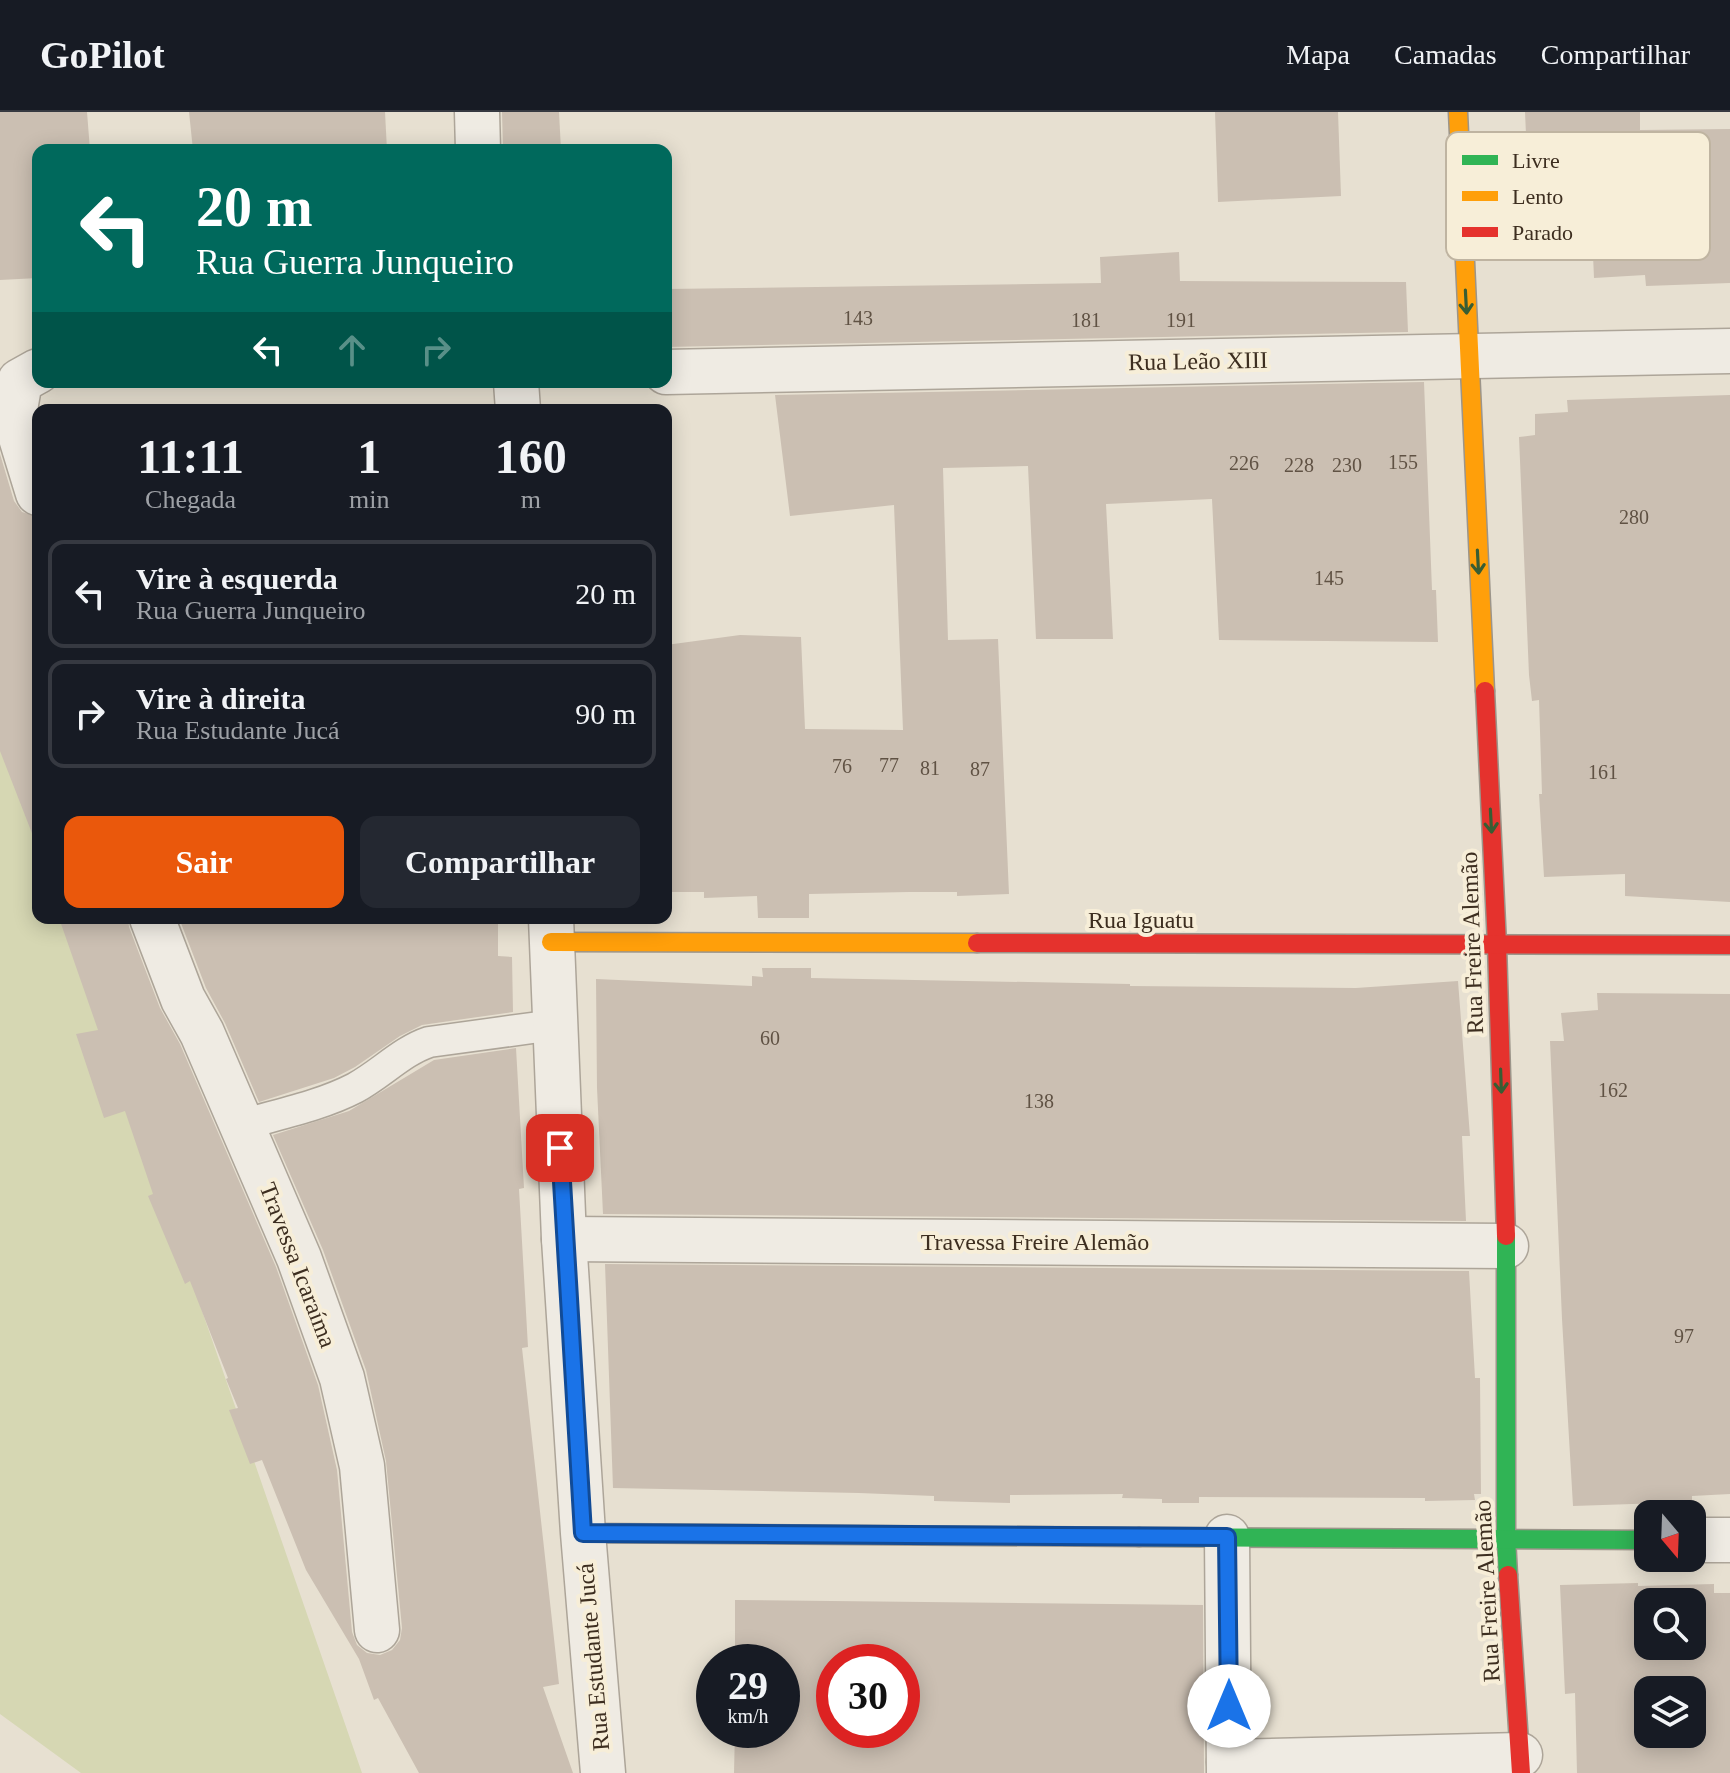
<!DOCTYPE html>
<html lang="pt">
<meta charset="utf-8">
<style>
body{margin:0;font-family:"Times New Roman",serif;background:#242831;color:#f1f3f6;height:100vh;display:flex;flex-direction:column;font-size:30px;white-space:nowrap}
*{box-sizing:border-box;margin:0}
p{font-size:26px;color:#9ea1a6}
.icon{flex:none;width:44px;height:44px;fill:none;stroke:currentColor;stroke-width:2;stroke-linecap:round;stroke-linejoin:round}
.map{position:relative;flex:1;overflow:hidden}
.details{position:absolute;left:32px;top:292px;width:640px;height:520px;display:flex;flex-direction:column;background:#171b24;border-radius:16px;box-shadow:0 4px 20px #0003}
.details>*{flex:none}
.guide{position:absolute;left:32px;top:32px;width:640px;height:244px;border-radius:16px;box-shadow:0 4px 20px #0003;background:#00695c;color:#fff;overflow:hidden}
.needle{width:52px;rotate:161deg}
.tools{position:absolute;left:1634px;top:1388px;display:grid;gap:16px}
.tools a{display:grid;place-items:center;width:72px;height:72px;border-radius:16px;background:#171b24;box-shadow:0 4px 20px #0003;font-size:40px}
.speed{position:absolute;left:696px;top:1532px;display:flex;gap:16px;font-size:40px;font-weight:700;text-align:center}
.speed>*{display:grid;place-content:center;width:104px;height:104px;border-radius:50%;background:#171b24;box-shadow:0 4px 20px #0003;line-height:1}
.speed small{font-size:20px;font-weight:400}
.speed .limit{border:12px solid #d22;background:#fff;color:#111}
.pin{position:absolute;display:grid;place-items:center;width:68px;height:68px;color:#fff;margin:-34px;border-radius:16px;box-shadow:0 4px 12px #0006}
.me{position:absolute;width:88px;margin:-44px;rotate:0deg;stroke-linejoin:round;filter:drop-shadow(0 0 6px #0008)}
.turn{display:flex;align-items:center;gap:28px;height:168px;padding:0 32px;font-size:36px}
.turn .icon{width:104px;height:104px;stroke-width:2.5}
.turn b{display:block;font-size:56px;line-height:68px}
.lanes{display:flex;align-items:center;height:76px;padding:0 32px;background:#0003;justify-content:center;gap:40px;direction:ltr}
.lanes .off{opacity:.35}
.eta{display:flex;justify-content:space-evenly;align-items:center;height:136px;text-align:center}
.eta b{font-size:48px;font-weight:700;line-height:56px}
.action{display:flex;gap:16px;margin-top:auto;padding:16px 32px}
.action a{flex:1;height:92px;border-radius:16px;background:#ea580c;color:#fff;font-size:32px;font-weight:700;line-height:92px;text-align:center}
.action a+a{background:#242831;color:#f1f3f6}
ul{padding:0;list-style:none}
li{display:flex;align-items:center;gap:24px;height:108px;margin:0 16px 12px;padding:0 16px;border:4px solid #363941;border-radius:16px}
li div{flex:1}
li b{display:block;font-size:30px}
li em{font-style:normal}
header{display:flex;align-items:center;gap:48px;box-sizing:border-box;height:112px;padding:0 40px;background:#171b24;border-bottom:2px solid #363941}
header strong{font-size:38px}
nav{display:flex;gap:44px;margin-inline-start:auto;font-size:28px}
.map>svg:first-child{display:block}
.green{fill:#d6d7b3}
.building{fill:#cbbfb2;fill-rule:evenodd}
.lines{fill:none;stroke-linecap:round;stroke-linejoin:round}
.lane-casing{stroke:#ada599;stroke-width:33}
.street-casing{stroke:#ada599;stroke-width:47}
.fast-casing{stroke:#9c958a;stroke-width:21}
.slow-casing{stroke:#9c958a;stroke-width:21}
.jam-casing{stroke:#9c958a;stroke-width:21}
.lane{stroke:#efebe3;stroke-width:30}
.street{stroke:#efebe3;stroke-width:44}
.fast{stroke:#30b455;stroke-width:18}
.slow{stroke:#ff9f0a;stroke-width:18}
.jam{stroke:#e5322d;stroke-width:18}
.oneway{stroke:#385d33}
.route-casing{stroke:#114b97;stroke-width:20}
.route{stroke:#1a73e8;stroke-width:14}
.labels{text-anchor:middle;stroke-width:8;stroke-linejoin:round;paint-order:stroke}
.number-label{font-size:20px;fill:#605244}
.street-label{font-size:24px;fill:#3d2e20;stroke:#f7eed8}
.key{fill:#f7eed8;stroke:#bfb4a1;stroke-width:2}
.key-label{font-size:22px;fill:#3d2e20}
</style>
<header>
<strong>GoPilot</strong>
<nav><a>Mapa</a><a>Camadas</a><a>Compartilhar</a></nav>
</header>
<div class="map">
<svg width="1730" height="1661" viewBox="0 0 1730 1661">
<rect width="100%" height="100%" fill="#e7e0d1"/>
<path class="green" d="M0,616L38,726V806H66L362,1661H81L0,1602Z"/>
<g class="building">
<path d="M0,0H87L90,38H38V166L0,168Z"/>
<path d="M189,0H385L387,38H193Z"/>
<path d="M502,0H559L561,38H503Z"/>
<path d="M1215,0H1338L1341,84L1218,90Z"/>
<path d="M1525,0H1640V18L1730,17V171L1646,174L1645,163L1594,166L1593,143L1556,145L1554,112H1530Z"/>
<path d="M1179,140L1180,169L1406,170L1408,220L666,235V177L1101,171L1100,145Z"/>
<path d="M1424,270L1432,478H1436L1438,530L1219,528L1212,387L1106,392L1113,527H1036L1028,354L943,356L948,528L998,527L1009,782L957,784V780H909L809,782V806H758L757,784L704,786V780H666V533L740,523L801,525L805,617L903,618L894,393L790,404L775,283Z"/>
<path d="M1730,283V790L1625,784V762L1544,765L1539,682H1542L1539,588L1532,589L1529,563L1519,325L1535,323V302L1568,300L1567,288Z"/>
<path d="M0,342L14,389L22,400L38,405V728L35,729L0,639Z"/>
<path d="M59,806H128L129,815L160,896L180,932L276,1155L318,1273L337,1358L352,1520L357,1533L367,1541L380,1543L392,1538L400,1528L402,1516L386,1349L366,1258L323,1138L273,1023L349,999L434,948L516,936L524,1076L519,1077L528,1235L522,1236L559,1572L543,1575L573,1661H419L378,1586L374,1588L359,1547L306,1458L262,1348L250,1352L229,1298L238,1296L226,1267L228,1266L190,1169L185,1172L148,1084L153,1082L125,999L104,1006L76,922L98,918Z"/>
<path d="M179,806H498V844L512,845L513,900L422,913L400,924L355,955L334,966L259,990L225,911L206,876Z"/>
<path d="M762,856H811V866L1130,872V874L1356,876L1458,869L1470,1024H1462L1466,1109L603,1102L597,976L596,867L752,874V864L763,865Z"/>
<path d="M1597,881L1730,882V1382L1692,1384V1390L1573,1394L1562,1207L1550,929H1564L1561,901L1598,898Z"/>
<path d="M605,1152L1469,1159L1475,1266H1480L1481,1382H1474L1475,1388L1425,1389V1386L1199,1385V1391H1162V1387L1122,1386L1123,1382L1010,1383V1391L934,1389V1384L859,1381L613,1376Z"/>
<path d="M1638,1471V1474L1714,1472V1481H1730V1661H1577L1575,1581L1565,1582L1560,1473ZM1648,1490H1692V1534H1648ZM1648,1578H1692V1622H1648Z"/>
<path d="M735,1488L1203,1493L1204,1661H734L735,1618H782V1550H735ZM834,1550H902V1618H834Z"/>
</g>
<g class="lines">
<g class="lane-casing">
<path id="lane" d="M242,1013C279,1002 320,994 355,976C381,962 402,939 429,930L554,913"/>
</g>
<g class="street-casing">
<g id="street">
<path d="M477,0L478,38"/>
<path d="M38,259L20,269L14,303L38,381"/>
<path d="M666,260L1730,239"/>
<path d="M516,270L518,298"/>
<path d="M152,806L183,887L202,921L299,1146L342,1266L362,1354L377,1518"/>
<path d="M551,806L564,1127L583,1421L603,1661"/>
<path d="M564,1127L1506,1134"/>
<path d="M1227,1425L1229,1661"/>
<path d="M1692,1428H1730"/>
<path d="M1229,1650L1520,1643"/>
</g>
</g>
<g class="fast-casing">
<g id="fast">
<path d="M1506,1124V1426L1508,1463"/>
<path d="M1139,1425L1648,1428"/>
</g>
</g>
<g class="slow-casing">
<g id="slow">
<path d="M1458,0L1485,579"/>
<path d="M551,830L977,831"/>
<path d="M583,1421L1139,1425"/>
</g>
</g>
<g class="jam-casing">
<g id="jam">
<path d="M1485,579L1497,833L1506,1124"/>
<path d="M977,831L1730,833"/>
<path d="M1508,1463L1521,1661"/>
</g>
</g>
<use href="#lane" class="lane"/>
<use href="#street" class="street"/>
<use href="#fast" class="fast"/>
<use href="#slow" class="slow"/>
<use href="#jam" class="jam"/>
</g>
<defs><path id="oneway-shaft" d="M-6 0H5M1.5-3L5.5 0L1.5 3" fill="none" stroke-width="1.6" stroke-linecap="round" stroke-linejoin="round" transform="scale(2)"/></defs>
<g class="oneway">
<use href="#oneway-shaft" transform="translate(1466 190) rotate(87)"/>
<use href="#oneway-shaft" transform="translate(1478 450) rotate(87)"/>
<use href="#oneway-shaft" transform="translate(1491 709) rotate(87)"/>
<use href="#oneway-shaft" transform="translate(1501 969) rotate(88)"/>
</g>
<g class="lines">
<g class="route-casing">
<path id="route" d="M560,1036L583,1421L1227,1425L1229,1594"/>
</g>
<use href="#route" class="route"/>
</g>
<g class="labels">
<g class="number-label">
<text x="858" y="213">143</text>
<text x="1086" y="215">181</text>
<text x="1181" y="215">191</text>
<text x="1403" y="357">155</text>
<text x="1244" y="358">226</text>
<text x="1299" y="360">228</text>
<text x="1347" y="360">230</text>
<text x="1634" y="412">280</text>
<text x="1329" y="473">145</text>
<text x="889" y="660">77</text>
<text x="842" y="661">76</text>
<text x="930" y="663">81</text>
<text x="980" y="664">87</text>
<text x="1603" y="667">161</text>
<text x="770" y="933">60</text>
<text x="1613" y="985">162</text>
<text x="1039" y="996">138</text>
<text x="1684" y="1231">97</text>
</g>
<g class="street-label">
<text transform="translate(1198 249) rotate(-1)" y="8">Rua Leão XIII</text>
<text x="1141" y="816">Rua Iguatu</text>
<text transform="translate(1472 831) rotate(-92)" y="8">Rua Freire Alemão</text>
<text x="1035" y="1138">Travessa Freire Alemão</text>
<text transform="translate(298 1153) rotate(69)" y="8">Travessa Icaraíma</text>
<text transform="translate(1487 1479) rotate(-93)" y="8">Rua Freire Alemão</text>
<text transform="translate(593 1545) rotate(-95)" y="8">Rua Estudante Jucá</text>
</g>
</g>
<rect x="1446" y="20" width="264" height="128" rx="12" class="key"/>
<rect x="1462" y="43" width="36" height="10" fill="#30b455"/>
<rect x="1462" y="79" width="36" height="10" fill="#ff9f0a"/>
<rect x="1462" y="115" width="36" height="10" fill="#e5322d"/>
<g class="key-label">
<text x="1512" y="56">Livre</text>
<text x="1512" y="92">Lento</text>
<text x="1512" y="128">Parado</text>
</g>
</svg>
<div class="tools">
<a><svg class="needle" viewBox="-14 -14 28 28"><path d="M0-13l5 13h-10z" fill="#e53935"/><path d="M0 13l5-13h-10z" fill="#9ea1a6"/></svg></a>
<a><svg class="icon" aria-label="search" viewBox="0 0 24 24"><circle cx="10" cy="10" r="6"/><path d="M15 15l6 6"/></svg></a>
<a><svg class="icon" aria-label="layers" viewBox="0 0 24 24"><path d="M12 4l9 5-9 5-9-5zM3 14l9 5 9-5"/></svg></a>
</div>
<div class="speed"><div>29<small>km/h</small></div><div class="limit">30</div></div>
<div class="pin" style="left:560px;top:1036px;background:#d93025"><svg class="icon" aria-label="arrive" viewBox="0 0 24 24"><path d="M6 21V4h12l-3 4 3 4H6"/></svg></div>
<svg class="me" style="left:1229px;top:1594px" viewBox="-20 -20 40 40"><circle r="19" fill="#fff"/><path d="M0-13L10 11 0 6-10 11z" fill="#1a73e8"/></svg>
<div class="guide">
<div class="turn"><svg class="icon" aria-label="left" viewBox="0 0 24 24"><path d="M17 20v-9H6M10 6l-5 5 5 5"/></svg><div><b>20 m</b>Rua Guerra Junqueiro</div></div>
<div class="lanes"><svg class="icon" aria-label="left" viewBox="0 0 24 24"><path d="M17 20v-9H6M10 6l-5 5 5 5"/></svg><svg class="icon off" aria-label="ahead" viewBox="0 0 24 24"><path d="M12 20V5M6 11l6-6 6 6"/></svg><svg class="icon off" aria-label="right" viewBox="0 0 24 24"><path d="M7 20v-9h11M14 6l5 5-5 5"/></svg></div>
</div>
<section class="details">
<div class="eta">
<div><b>11:11</b><p>Chegada</p></div>
<div><b>1</b><p>min</p></div>
<div><b>160</b><p>m</p></div>
</div>
<ul>
<li><svg class="icon" aria-label="left" viewBox="0 0 24 24"><path d="M17 20v-9H6M10 6l-5 5 5 5"/></svg><div><b>Vire à esquerda</b><p>Rua Guerra Junqueiro</p></div><em>20 m</em></li>
<li><svg class="icon" aria-label="right" viewBox="0 0 24 24"><path d="M7 20v-9h11M14 6l5 5-5 5"/></svg><div><b>Vire à direita</b><p>Rua Estudante Jucá</p></div><em>90 m</em></li>
</ul>
<div class="action"><a>Sair</a><a>Compartilhar</a></div>
</section>
</div>
